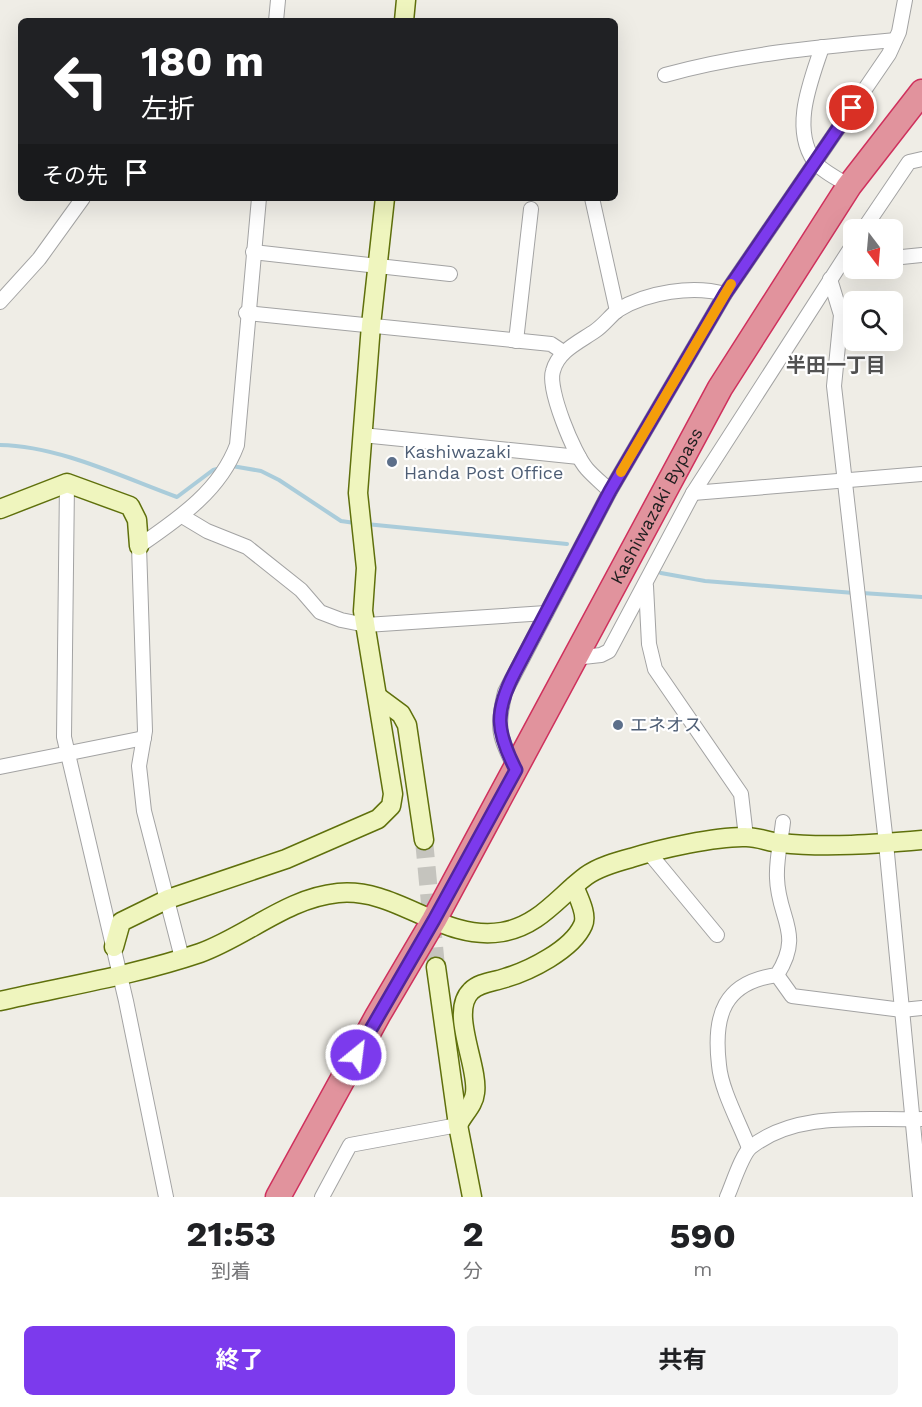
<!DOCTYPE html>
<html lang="ja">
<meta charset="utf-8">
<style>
body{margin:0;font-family:"Work Sans","Noto Sans JP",sans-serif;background:#f2f2f2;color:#202124;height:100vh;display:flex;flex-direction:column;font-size:22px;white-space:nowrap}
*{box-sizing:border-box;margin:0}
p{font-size:20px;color:#757577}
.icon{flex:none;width:33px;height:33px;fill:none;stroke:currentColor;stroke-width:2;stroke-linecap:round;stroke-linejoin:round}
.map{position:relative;height:1197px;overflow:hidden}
.details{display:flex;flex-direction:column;background:#fff;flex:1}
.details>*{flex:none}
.hud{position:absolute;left:18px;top:18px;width:600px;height:183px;border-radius:9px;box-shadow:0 6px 24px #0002;background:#202124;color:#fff;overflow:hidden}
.needle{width:39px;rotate:164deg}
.tools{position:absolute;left:843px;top:219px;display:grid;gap:12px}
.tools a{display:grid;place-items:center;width:60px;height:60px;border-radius:9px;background:#fff;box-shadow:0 6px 24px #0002;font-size:30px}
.pin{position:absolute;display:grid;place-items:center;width:51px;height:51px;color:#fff;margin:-26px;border:3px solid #fff;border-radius:50%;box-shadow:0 2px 6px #0007}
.me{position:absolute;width:66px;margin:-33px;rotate:29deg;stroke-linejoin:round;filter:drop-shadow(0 0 4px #0008)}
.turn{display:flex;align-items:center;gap:21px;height:126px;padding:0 24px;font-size:27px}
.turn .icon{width:78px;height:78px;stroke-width:2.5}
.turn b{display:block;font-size:42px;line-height:51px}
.then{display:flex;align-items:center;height:57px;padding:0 24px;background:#0003;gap:12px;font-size:22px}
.eta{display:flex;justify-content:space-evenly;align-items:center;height:102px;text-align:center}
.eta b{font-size:36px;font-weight:700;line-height:42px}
.button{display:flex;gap:12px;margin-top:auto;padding:12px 24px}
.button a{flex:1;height:69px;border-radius:9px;background:#7c3aed;color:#fff;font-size:24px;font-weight:700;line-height:69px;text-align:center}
.button a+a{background:#f2f2f2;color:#202124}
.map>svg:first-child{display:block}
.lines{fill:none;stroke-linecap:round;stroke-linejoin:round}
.stream{stroke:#aaccda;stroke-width:4}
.secondary-tunnel{stroke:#c5c4be;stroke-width:18;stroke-dasharray:18 9;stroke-linecap:butt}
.street-casing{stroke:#a3a3a3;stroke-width:16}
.secondary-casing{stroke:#5f700c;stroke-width:21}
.highway-casing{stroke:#cf315d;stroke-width:27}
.street{stroke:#fff;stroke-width:14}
.secondary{stroke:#eff5be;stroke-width:18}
.highway{stroke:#e1939d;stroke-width:24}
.route-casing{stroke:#51269a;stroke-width:15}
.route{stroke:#7c3aed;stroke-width:10}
.slow{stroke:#f59e0b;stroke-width:10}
.service-dot{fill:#5c6f8a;stroke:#fff;stroke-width:2}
.labels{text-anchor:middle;stroke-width:4.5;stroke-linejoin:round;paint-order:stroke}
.service-label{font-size:18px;fill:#4e5e75;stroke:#fff;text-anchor:start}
.street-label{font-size:18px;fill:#1f1f1f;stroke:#fff}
.neighbourhood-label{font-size:20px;font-weight:bold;fill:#525252;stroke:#fff}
</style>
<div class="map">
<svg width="922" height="1197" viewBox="0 0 922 1197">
<rect width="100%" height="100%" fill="#efede6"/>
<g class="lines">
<g class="stream">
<path d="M0,445C59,446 122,477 177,497L213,470L221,468"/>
<path d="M232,466L261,471L279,480L341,521L355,523"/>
<path d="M366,524L567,544"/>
<path d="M661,573L705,581L854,593"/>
<path d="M862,593L922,597"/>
</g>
<path class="secondary-tunnel" d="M424,840L436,967"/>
<g class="street-casing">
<g id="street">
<path d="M276,21L278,0"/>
<path d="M822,47C811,81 791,127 814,161C821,171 839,179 849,186"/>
<path d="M665,75C740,54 819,47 895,40"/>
<path d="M592,198L617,311"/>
<path d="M863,230L909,162L922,159"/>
<path d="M253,252L450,274"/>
<path d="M892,258L922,255"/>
<path d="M830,279L841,315L834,386L886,843L920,1197"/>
<path d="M0,302L39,259L83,198"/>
<path d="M246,313L551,344L563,352"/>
<path d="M516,341L531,209"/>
<path d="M362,435L579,457"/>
<path d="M67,483L64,737L126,1001L166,1197"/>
<path d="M610,491C603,484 594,477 587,469C574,454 547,389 553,371C558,351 579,342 595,331C604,325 610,316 618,310C647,292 693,285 725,294"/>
<path d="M693,493L922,474"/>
<path d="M182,516L207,531L247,547L301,590L320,612L341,620L366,625L546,613"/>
<path d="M646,586L649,644L655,669L741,794L746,837"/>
<path d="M574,658L601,655L609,651L693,493L854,243"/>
<path d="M0,767L144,738"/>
<path d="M516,770C499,736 496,729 505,692L610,491L725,294L889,54L899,32L905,0"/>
<path d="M650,854L717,935"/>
<path d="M182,958L144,811L139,766L145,731L139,546C178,519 220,491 237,445L259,198"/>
<path d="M777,975L792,996L902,1010L922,1008"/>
<path d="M749,1148C740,1124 721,1090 719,1065C713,1015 724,982 777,975C804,933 778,919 777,878C776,860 781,840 783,822"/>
<path d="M322,1197L350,1145L458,1125"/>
<path d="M727,1197C732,1186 742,1154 751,1147C798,1110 866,1121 922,1119"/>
</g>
</g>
<g class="secondary-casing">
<g id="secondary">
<path d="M404,21L406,0"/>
<path d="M0,509L67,483L130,506L137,520L139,546"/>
<path d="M378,697L401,714L407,725L424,840"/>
<path d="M114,947L121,922L168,899L286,859L378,819L391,806L393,794L363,611L366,568L358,493L371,325L385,198"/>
<path d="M436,967L458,1125L472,1197"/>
<path d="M0,1001C66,986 135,975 200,953C247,936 287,898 338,893C397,887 442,942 502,932C539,926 558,897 586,876C598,867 616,862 631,858C659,849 717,836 746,837C758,837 769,842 780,843C827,848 876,844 922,840"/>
<path d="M458,1125C463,1114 474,1105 475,1093C479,1066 449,1012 471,991C480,982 494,982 505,978C529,971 572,950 583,925C588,914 578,897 574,886"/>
</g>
</g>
<g class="highway-casing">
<g id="highway">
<path id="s1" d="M278,1197L378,1015L434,920L720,388L849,186L922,92"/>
</g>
</g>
<use href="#street" class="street"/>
<use href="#secondary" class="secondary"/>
<use href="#highway" class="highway"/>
</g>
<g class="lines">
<g class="route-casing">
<path id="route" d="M356,1055L434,920L516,770C496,731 494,712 515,672L610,491L725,294L852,108"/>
</g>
<use href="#route" class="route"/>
<path class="slow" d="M621,472L731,284"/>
</g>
<g class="service-dot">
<circle cx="392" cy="462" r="6"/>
<circle cx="618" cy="725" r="6"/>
</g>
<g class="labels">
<g class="service-label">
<text x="404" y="458">Kashiwazaki<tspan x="404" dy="21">Handa Post Office</tspan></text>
<text x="630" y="731">エネオス</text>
</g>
<g class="street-label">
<text dy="6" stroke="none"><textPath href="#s1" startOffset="788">Kashiwazaki Bypass</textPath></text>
</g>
<g class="neighbourhood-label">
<text x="836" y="372">半田一丁目</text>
</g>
</g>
</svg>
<div class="tools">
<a><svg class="needle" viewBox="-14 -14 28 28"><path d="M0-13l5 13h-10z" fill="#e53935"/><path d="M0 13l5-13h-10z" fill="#757577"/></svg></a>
<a><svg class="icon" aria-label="search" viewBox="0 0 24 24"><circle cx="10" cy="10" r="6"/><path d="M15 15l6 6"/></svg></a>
</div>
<div class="pin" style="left:852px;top:108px;background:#d93025"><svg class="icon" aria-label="arrive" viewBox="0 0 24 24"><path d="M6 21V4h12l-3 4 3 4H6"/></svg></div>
<svg class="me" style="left:356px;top:1055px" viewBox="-20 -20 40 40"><circle r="17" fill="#7c3aed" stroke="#fff" stroke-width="3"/><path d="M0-11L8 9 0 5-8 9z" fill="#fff"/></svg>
<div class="hud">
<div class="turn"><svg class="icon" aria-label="left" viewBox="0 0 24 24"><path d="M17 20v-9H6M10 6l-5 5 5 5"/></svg><div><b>180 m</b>左折</div></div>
<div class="then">その先<svg class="icon" aria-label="arrive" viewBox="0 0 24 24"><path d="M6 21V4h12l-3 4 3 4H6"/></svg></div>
</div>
</div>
<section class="details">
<div class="eta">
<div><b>21:53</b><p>到着</p></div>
<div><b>2</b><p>分</p></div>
<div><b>590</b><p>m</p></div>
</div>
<div class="button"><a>終了</a><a>共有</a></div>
</section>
